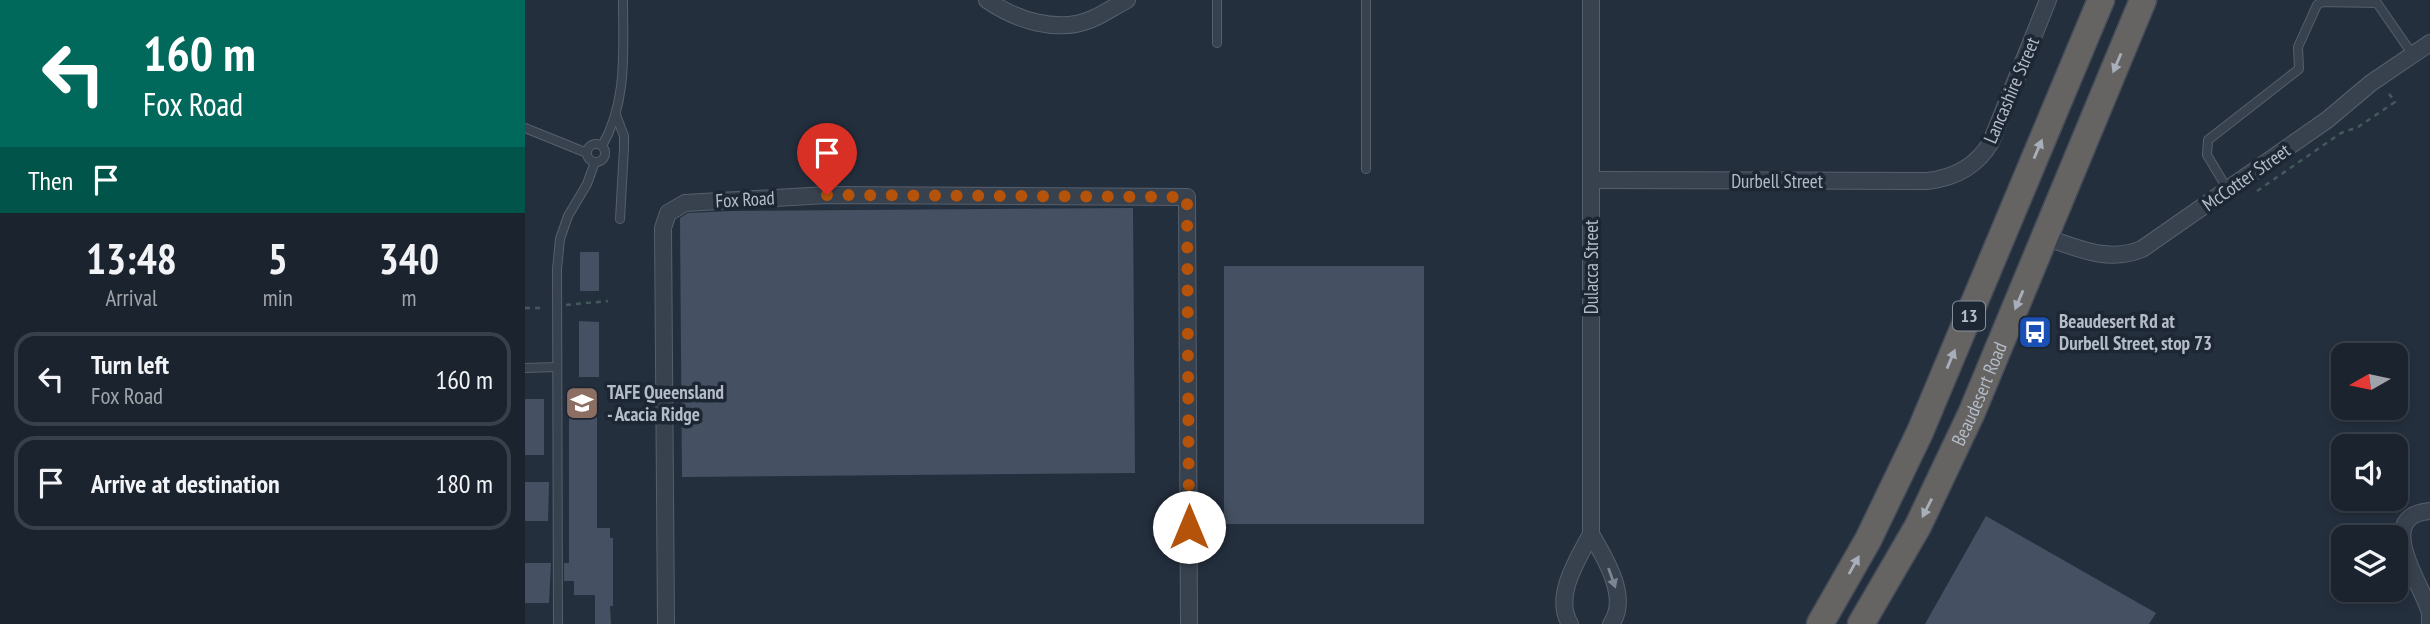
<!DOCTYPE html>
<style>
body{margin:0;font-family:"PT Sans Narrow",sans-serif;background:#282f3a;color:#f1f3f6;height:100vh;display:flex;flex-direction:column;font-size:26px;white-space:nowrap}
*{box-sizing:border-box;margin:0}
p{font-size:23px;color:#a0a4aa}
.icon{flex:none;width:38px;height:38px;fill:none;stroke:currentColor;stroke-width:2;stroke-linecap:round;stroke-linejoin:round}
.map{position:relative;flex:1;overflow:hidden}
.details{display:flex;flex-direction:column;background:#1b232e;width:525px}
.details>*{flex:none}
.guide{background:#00695c;color:#fff;overflow:hidden}
.needle{width:46px;rotate:261deg}
.fabs{position:absolute;left:1806px;top:343px;display:grid;gap:14px}
.fabs a{display:grid;place-items:center;width:77px;height:77px;border-radius:14px;background:#1b232e;box-shadow:0 4px 10px #0003,0 0 0 2px #39404a;font-size:35px}
.pin{position:absolute;display:grid;place-items:center;width:60px;height:60px;color:#fff;margin:-72px -30px;border-radius:50% 50% 50% 0;rotate:-45deg;box-shadow:0 0 7px #0007}
.pin .icon{rotate:45deg}
.me{position:absolute;width:77px;margin:-38px;rotate:0deg;stroke-linejoin:round;filter:drop-shadow(0 0 5px #0008)}
.turn{display:flex;align-items:center;gap:24px;height:147px;padding:0 28px;font-size:32px}
.turn .icon{width:91px;height:91px;stroke-width:2.5}
.turn b{display:block;font-size:49px;line-height:60px}
.then{display:flex;align-items:center;height:66px;padding:0 28px;background:#0003;gap:14px;font-size:26px}
.eta{display:flex;justify-content:space-evenly;align-items:center;height:119px;text-align:center}
.eta b{font-size:42px;font-weight:700;line-height:49px}
ul{padding:0;list-style:none}
li{display:flex;align-items:center;gap:21px;height:94px;margin:0 14px 10px;padding:0 14px;border:4px solid #39404a;border-radius:21px}
li div{flex:1}
li b{display:block;font-size:26px}
li em{font-style:normal}
main{display:flex;flex:1;min-height:0}
.map>svg:first-child{display:block}
.building{fill:#455162}
.lines{fill:none;stroke-linecap:round;stroke-linejoin:round}
.service-casing{stroke:#565f6c;stroke-width:10}
.minor-casing{stroke:#565f6c;stroke-width:18}
.trunk-casing{stroke:#434c59;stroke-width:29}
.path{stroke:#44595c;stroke-width:2.5;stroke-dasharray:5 5;stroke-linecap:butt}
.service{stroke:#38414e;stroke-width:8}
.minor{stroke:#38414e;stroke-width:16}
.trunk{stroke:#656462;stroke-width:26}
.oneway{fill:#a8afba}
.oneway2{fill:#7c8592}
.route{stroke:#b45309;stroke-width:12;stroke-dasharray:0 21.6}
.labels{text-anchor:middle;stroke-width:7;stroke-linejoin:round;paint-order:stroke}
.shield{fill:#1d2633;stroke:#878f9c;stroke-width:2}
.shield-label{font-size:18px;font-weight:bold;fill:#b4bcc9}
.street-label{font-size:19px;fill:#b4bcc9;stroke:#1d2633}
.poi-label{font-size:19px;font-weight:bold;fill:#b4bcc9;stroke:#1d2633;text-anchor:start}
</style>
<main>
<section class="details">
<div class="guide">
<div class="turn"><svg class="icon" aria-label="left" viewBox="0 0 24 24"><path d="M17 20v-9H6M10 6l-5 5 5 5"/></svg><div><b>160 m</b>Fox Road</div></div>
<div class="then">Then<svg class="icon" aria-label="arrive" viewBox="0 0 24 24"><path d="M6 21V4h12l-3 4 3 4H6"/></svg></div>
</div>
<div class="eta">
<div><b>13:48</b><p>Arrival</p></div>
<div><b>5</b><p>min</p></div>
<div><b>340</b><p>m</p></div>
</div>
<ul>
<li><svg class="icon" aria-label="left" viewBox="0 0 24 24"><path d="M17 20v-9H6M10 6l-5 5 5 5"/></svg><div><b>Turn left</b><p>Fox Road</p></div><em>160 m</em></li>
<li><svg class="icon" aria-label="arrive" viewBox="0 0 24 24"><path d="M6 21V4h12l-3 4 3 4H6"/></svg><div><b>Arrive at destination</b></div><em>180 m</em></li>
</ul>
</section>
<div class="map">
<svg width="1905" height="624" viewBox="0 0 1905 624">
<rect width="100%" height="100%" fill="#242f3e"/>
<g class="building">
<path d="M608,208L610,473L157,477L155,218L163,213L206,211Z"/>
<rect x="55" y="252" width="19" height="39"/>
<rect x="699" y="266" width="200" height="258"/>
<path d="M54,321L74,322V377H54Z"/>
<rect x="0" y="399" width="19" height="56"/>
<path d="M44,417H72V528H85V538H88V606H85L86,624H70V595H49V581H39V563H44Z"/>
<path d="M0,482H24L23,521H0Z"/>
<path d="M1461,516L1631,613L1624,624H1400Z"/>
<path d="M0,563H26L24,603H0Z"/>
</g>
<g class="lines">
<g class="service-casing">
<g id="service">
<path d="M692,0V43"/>
<path d="M91,115L99,136V148L95,219"/>
<path d="M0,128L62,153"/>
<circle cx="71" cy="153" r="9"/>
<path d="M77,146C103,101 98,50 98,0"/>
<path d="M841,169V0"/>
<path d="M1703,190L1682,155L1683,140L1774,69L1773,47L1792,5L1797,2L1852,3L1888,55"/>
<path d="M0,368L31,367"/>
<path d="M33,624L32,269L35,239L43,216L62,184L70,162"/>
</g>
</g>
<g class="minor-casing">
<g id="minor">
<path d="M462,0C491,20 533,34 567,19C579,14 590,6 602,0"/>
<path d="M1066,180L1402,181C1429,178 1452,166 1466,142L1523,0"/>
<path d="M1520,237C1552,248 1583,263 1617,249L1802,120L1846,83L1905,43"/>
<path d="M1066,534C1080,558 1105,598 1086,624"/>
<path d="M141,624L138,228L143,213L160,203L302,195L662,197L664,624"/>
<path d="M1045,624C1028,596 1053,559 1066,534V0"/>
<path d="M1905,624C1905,623 1905,614 1905,613C1899,587 1846,516 1905,511"/>
</g>
</g>
<g class="trunk-casing">
<g id="trunk">
<path d="M1295,624L1343,540L1395,432L1576,0"/>
<path id="s1" d="M1336,624L1393,526L1447,412L1618,0"/>
</g>
</g>
<g class="path">
<path d="M1732,191L1816,133L1833,127L1870,102L1862,91"/>
<path d="M41,305L83,301"/>
<path d="M0,308H15"/>
</g>
<use href="#service" class="service"/>
<use href="#minor" class="minor"/>
<use href="#trunk" class="trunk"/>
</g>
<defs><path id="oneway-solid" d="M-6-.8H1V-3.2L6.5 0L1 3.2V.8H-6Z" transform="scale(1.75)"/></defs>
<g class="oneway">
<use href="#oneway-solid" transform="translate(1592 63) rotate(113)"/>
<use href="#oneway-solid" transform="translate(1513 149) rotate(-67)"/>
<use href="#oneway-solid" transform="translate(1494 300) rotate(113)"/>
<use href="#oneway-solid" transform="translate(1426 359) rotate(-67)"/>
<use href="#oneway-solid" transform="translate(1402 508) rotate(117)"/>
<use href="#oneway-solid" transform="translate(1329 565) rotate(-61)"/>
</g>
<use class="oneway2" href="#oneway-solid" transform="translate(1087 578) rotate(70)"/>
<g class="lines">
<path class="route" d="M302,195L662,197L664,527"/>
</g>
<defs>
<g id="bus-square" transform="scale(1.75)"><rect x="-9" y="-9" width="18" height="18" rx="4" fill="#1a4fb4" stroke="#1d2633"/><path d="M-5-6H5V4H4V6H2V4H-2V6H-4V4H-5ZM-3.5-4V0h7V-4ZM-3.5 1.2v1.5H-2V1.2ZM2 1.2v1.5H3.5V1.2Z" fill="#fff"/></g>
<g id="university-square" transform="scale(1.75)"><rect x="-9" y="-9" width="18" height="18" rx="4" fill="#8d6e63" stroke="#1d2633"/><path d="M0-5L7-2L0 1L-7-2ZM-4 1L0 2.5L4 1V4Q0 6-4 4Z" fill="#fff"/></g>
</defs>
<g fill-rule="evenodd">
<use href="#bus-square" x="1510" y="332"/>
<use href="#university-square" x="57" y="403"/>
</g>
<g class="labels">
<rect class="shield" x="1428" y="301.5" width="32" height="29" rx="5"/>
<g class="shield-label">
<text x="1444" y="322">13</text>
</g>
<g class="street-label">
<text transform="translate(1486 90) rotate(-67)" y="7">Lancashire Street</text>
<text transform="translate(1721 177) rotate(-35)" y="7">McCotter Street</text>
<text x="1252" y="188">Durbell Street</text>
<text transform="translate(220 199) rotate(-3)" y="7">Fox Road</text>
<text transform="translate(1066 267) rotate(-90)" y="7">Dulacca Street</text>
<text dy="7" stroke="none"><textPath href="#s1" startOffset="259">Beaudesert Road</textPath></text>
</g>
<g class="poi-label">
<text x="1534" y="328">Beaudesert Rd at<tspan x="1534" dy="22">Durbell Street, stop 73</tspan></text>
<text x="82" y="399">TAFE Queensland<tspan x="82" dy="22">- Acacia Ridge</tspan></text>
</g>
</g>
</svg>
<div class="fabs">
<a><svg class="needle" viewBox="-14 -14 28 28"><path d="M0-13l5 13h-10z" fill="#e53935"/><path d="M0 13l5-13h-10z" fill="#a0a4aa"/></svg></a>
<a><svg class="icon" aria-label="sound" viewBox="0 0 24 24"><path d="M4 9h4l5-4v14l-5-4H4zM17 9q2 3 0 6"/></svg></a>
<a><svg class="icon" aria-label="layers" viewBox="0 0 24 24"><path d="M12 4l9 5-9 5-9-5zM3 14l9 5 9-5"/></svg></a>
</div>
<div class="pin" style="left:302px;top:195px;background:#d93025"><svg class="icon" aria-label="arrive" viewBox="0 0 24 24"><path d="M6 21V4h12l-3 4 3 4H6"/></svg></div>
<svg class="me" style="left:664px;top:527px" viewBox="-20 -20 40 40"><circle r="19" fill="#fff"/><path d="M0-13L10 11 0 6-10 11z" fill="#b45309"/></svg>
</div>
</main>
